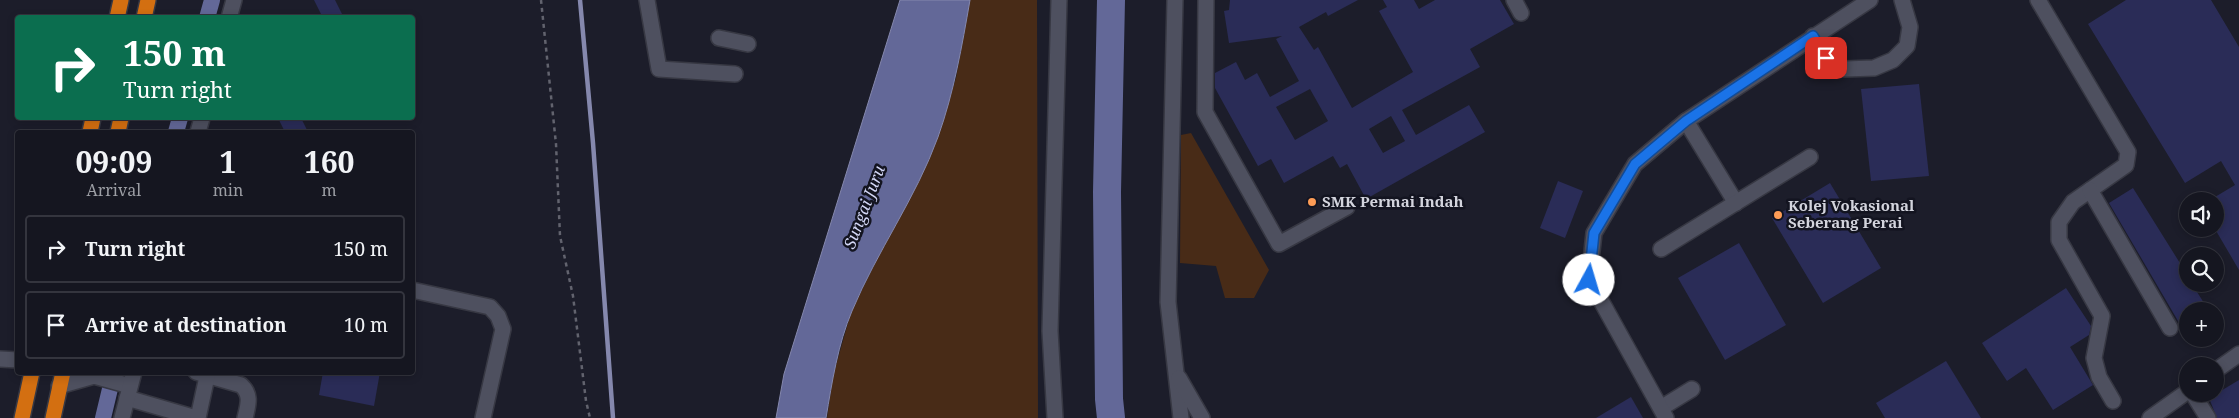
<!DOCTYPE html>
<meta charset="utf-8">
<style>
body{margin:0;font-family:"Noto Serif",serif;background:#22232d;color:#f1f3f6;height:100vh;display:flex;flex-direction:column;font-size:19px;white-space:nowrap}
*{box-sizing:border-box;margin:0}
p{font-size:16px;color:#9d9fa5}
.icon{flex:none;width:28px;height:28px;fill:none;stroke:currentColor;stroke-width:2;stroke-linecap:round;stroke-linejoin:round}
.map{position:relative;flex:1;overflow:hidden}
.side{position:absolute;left:15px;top:130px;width:400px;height:245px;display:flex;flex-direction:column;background:#151620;border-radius:5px;box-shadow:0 2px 8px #0003,0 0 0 1px #34353e}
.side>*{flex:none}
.banner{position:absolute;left:15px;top:15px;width:400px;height:105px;border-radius:5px;box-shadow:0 2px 8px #0003,0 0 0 1px #34353e;background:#0b6e4f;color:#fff;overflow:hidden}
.buttons{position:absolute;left:2179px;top:192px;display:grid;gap:10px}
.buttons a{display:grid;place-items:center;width:45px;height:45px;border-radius:50%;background:#151620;box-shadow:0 2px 8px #0003,0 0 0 1px #34353e;font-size:25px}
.pin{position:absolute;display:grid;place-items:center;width:42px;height:42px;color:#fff;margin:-21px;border-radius:10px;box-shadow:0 2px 8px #0006}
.me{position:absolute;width:55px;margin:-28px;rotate:6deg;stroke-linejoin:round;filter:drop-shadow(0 0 4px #0008)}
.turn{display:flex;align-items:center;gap:18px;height:105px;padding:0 25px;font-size:22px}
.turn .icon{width:65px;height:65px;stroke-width:2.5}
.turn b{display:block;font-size:35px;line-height:42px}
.eta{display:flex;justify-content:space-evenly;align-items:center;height:85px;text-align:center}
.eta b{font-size:30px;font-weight:700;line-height:35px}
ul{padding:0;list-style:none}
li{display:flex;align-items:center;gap:15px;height:68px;margin:0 10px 8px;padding:0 15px;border:2px solid #34353e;border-radius:5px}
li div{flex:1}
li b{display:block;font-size:19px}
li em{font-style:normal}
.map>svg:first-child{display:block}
.green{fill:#482b17}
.water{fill:#636898;stroke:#8588ad}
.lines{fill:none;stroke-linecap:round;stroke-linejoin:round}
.stream{stroke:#8588ad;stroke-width:4.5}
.canal{stroke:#636898;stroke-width:16}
.river{stroke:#636898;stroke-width:28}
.building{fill:#2a2c57;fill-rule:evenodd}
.minor-casing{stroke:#373843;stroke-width:18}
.highway-casing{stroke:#373843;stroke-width:18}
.path{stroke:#62636e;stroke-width:2.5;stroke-dasharray:4 4;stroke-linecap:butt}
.minor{stroke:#4e505f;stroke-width:15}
.highway{stroke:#d36f11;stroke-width:15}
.route-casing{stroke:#114b97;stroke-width:12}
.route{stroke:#1a73e8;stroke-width:9}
.poi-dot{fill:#fd9c56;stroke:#131420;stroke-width:2}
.labels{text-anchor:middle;stroke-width:5;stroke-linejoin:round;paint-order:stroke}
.poi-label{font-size:15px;font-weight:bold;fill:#d3d4dd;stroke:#131420;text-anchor:start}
.water-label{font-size:16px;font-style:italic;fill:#d3d7f6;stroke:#131420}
</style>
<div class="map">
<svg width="2239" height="418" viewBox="0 0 2239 418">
<rect width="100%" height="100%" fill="#1c1d2a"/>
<g class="green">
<path d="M970,0H1037L1038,418H827L833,376L851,312L937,138L956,78Z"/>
<path d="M1191,133L1269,270L1254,298H1225L1216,266L1180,263L1181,135Z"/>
</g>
<path class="water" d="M900,0H970C962,46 954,92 938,137C916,198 877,251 852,311C838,344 832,382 826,418H776L784,374Z"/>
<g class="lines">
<path class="stream" d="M580,0L593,143L613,418"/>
<g class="canal">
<path d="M207,18L212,0"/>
<path d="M176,132L180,118"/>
<path d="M103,418L114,372"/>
</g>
<path class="river" d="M1111,0L1107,192L1109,399L1111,418"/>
</g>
<g class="building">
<path d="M314,0H335L344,18H323Z"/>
<path d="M1230,0H1358L1328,16L1326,12L1299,27L1314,50L1318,47L1352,108L1413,72L1379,11L1387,7L1383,0H1414L1419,9L1435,0H1500L1514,24L1470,49L1480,67L1402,110L1416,135L1469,105L1485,132L1366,199L1347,164L1340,168L1333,156L1284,183L1271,159L1258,166L1215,88V73L1236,62L1245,80L1257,73L1270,97L1299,81L1276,39L1282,36L1229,43L1224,11L1229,10ZM1310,89L1328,121L1295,140L1276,107ZM1391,116L1405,141L1383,153L1369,129Z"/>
<path d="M2126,0H2211L2239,47V270L2215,229V197L2235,185L2221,161L2185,183L2088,24Z"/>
<path d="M1919,84L1929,176L1871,181L1861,89Z"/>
<path d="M278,118H301L308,132H285Z"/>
<path d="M1558,181L1583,191L1565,238L1540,228Z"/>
<path d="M1830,183L1881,268L1823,303L1772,218Z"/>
<path d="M2133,188L2188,276V284H2192L2209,311H2188V338L2109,203Z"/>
<path d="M1739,243L1786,325L1725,360L1678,278Z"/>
<path d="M2066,288L2091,326L2089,335L2070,347L2093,385L2053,410L2026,368L2007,381L1982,343Z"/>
<path d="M1946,361L1981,418H1885L1876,403Z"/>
<path d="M323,372H380L374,406L319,395Z"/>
<path d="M2239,380V418H2217L2209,398Z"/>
<path d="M1631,397L1643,418H1596Z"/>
</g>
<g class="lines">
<g class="minor-casing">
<g id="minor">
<path d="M647,0L659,69L735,74"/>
<path d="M1175,0L1168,302L1181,418"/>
<path d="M1206,0L1205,112L1279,244L1347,207"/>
<path d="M1514,0L1521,13"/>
<path d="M2038,0L2128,152L2126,165L2073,202L2059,222V240L2102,316L2094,358L2099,377L2113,401"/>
<path d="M229,18L234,0"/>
<path d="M1813,36L1826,58L1845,69L1874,68L1893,60L1907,46L1910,27L1902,0"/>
<path d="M719,38L748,44"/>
<path d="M1686,121L1736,203"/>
<path d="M198,132L202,118"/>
<path d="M2090,190L2170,328"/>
<path d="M1661,249L1810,157"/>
<path d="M412,290L490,307L498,316L503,329L483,418"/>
<path d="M0,359L18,360"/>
<path d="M2215,371L2239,354"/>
<path d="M196,372L241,385C252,395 248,405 245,418"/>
<path d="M1179,378L1202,418"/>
<path d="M59,386L94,376L130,386"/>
<path d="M2193,394L2208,418"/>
<path d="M127,398L196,418"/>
<path d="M1661,408L1692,389"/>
<path d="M122,418L134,372"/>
<path d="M198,418L208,372"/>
<path d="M1055,418L1050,331L1059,0"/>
<path d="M1666,418L1589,279L1594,233L1635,164L1686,121L1870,0"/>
<path d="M2150,418L2188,391"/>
</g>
</g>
<g class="highway-casing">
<g id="highway">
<path d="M117,18L121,0"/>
<path d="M144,18L148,0"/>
<path d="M90,132L93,118"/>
<path d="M118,132L121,118"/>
<path d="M22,418L32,372"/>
<path d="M53,418L63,372"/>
</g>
</g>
<path class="path" d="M541,0L556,144L560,236L573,296L586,401L590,418"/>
<use href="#minor" class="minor"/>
<use href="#highway" class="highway"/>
</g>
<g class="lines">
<g class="route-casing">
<path id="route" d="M1589,280L1594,233L1635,164L1686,121L1813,36L1826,58"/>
</g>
<use href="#route" class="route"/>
</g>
<g class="poi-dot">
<circle cx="1312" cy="202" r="5"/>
<circle cx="1778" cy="215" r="5"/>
</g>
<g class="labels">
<g class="poi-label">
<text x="1322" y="207">SMK Permai Indah</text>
<text x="1788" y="211">Kolej Vokasional<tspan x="1788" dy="17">Seberang Perai</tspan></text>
</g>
<g class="water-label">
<text transform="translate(864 207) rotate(-69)" y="6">Sungai Juru</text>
</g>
</g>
</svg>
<div class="buttons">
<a><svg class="icon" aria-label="sound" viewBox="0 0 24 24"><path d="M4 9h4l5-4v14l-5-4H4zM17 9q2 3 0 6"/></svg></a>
<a><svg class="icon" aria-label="search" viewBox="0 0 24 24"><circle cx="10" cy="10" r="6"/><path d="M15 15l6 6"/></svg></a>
<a>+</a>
<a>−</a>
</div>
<div class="pin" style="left:1826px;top:58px;background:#d93025"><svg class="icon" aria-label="arrive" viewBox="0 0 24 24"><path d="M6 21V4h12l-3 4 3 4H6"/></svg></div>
<svg class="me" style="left:1589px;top:280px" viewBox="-20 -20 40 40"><circle r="19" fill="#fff"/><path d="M0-13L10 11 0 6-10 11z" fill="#1a73e8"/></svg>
<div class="banner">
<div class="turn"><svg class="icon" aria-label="right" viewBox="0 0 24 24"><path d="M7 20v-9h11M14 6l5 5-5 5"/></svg><div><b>150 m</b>Turn right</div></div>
</div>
<section class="side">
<div class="eta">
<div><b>09:09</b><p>Arrival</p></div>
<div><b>1</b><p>min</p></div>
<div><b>160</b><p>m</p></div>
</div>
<ul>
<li><svg class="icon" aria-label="right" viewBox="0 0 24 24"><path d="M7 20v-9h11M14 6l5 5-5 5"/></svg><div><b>Turn right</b></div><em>150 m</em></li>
<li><svg class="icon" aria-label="arrive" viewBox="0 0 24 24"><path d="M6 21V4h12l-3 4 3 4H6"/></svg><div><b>Arrive at destination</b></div><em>10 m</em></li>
</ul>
</section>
</div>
